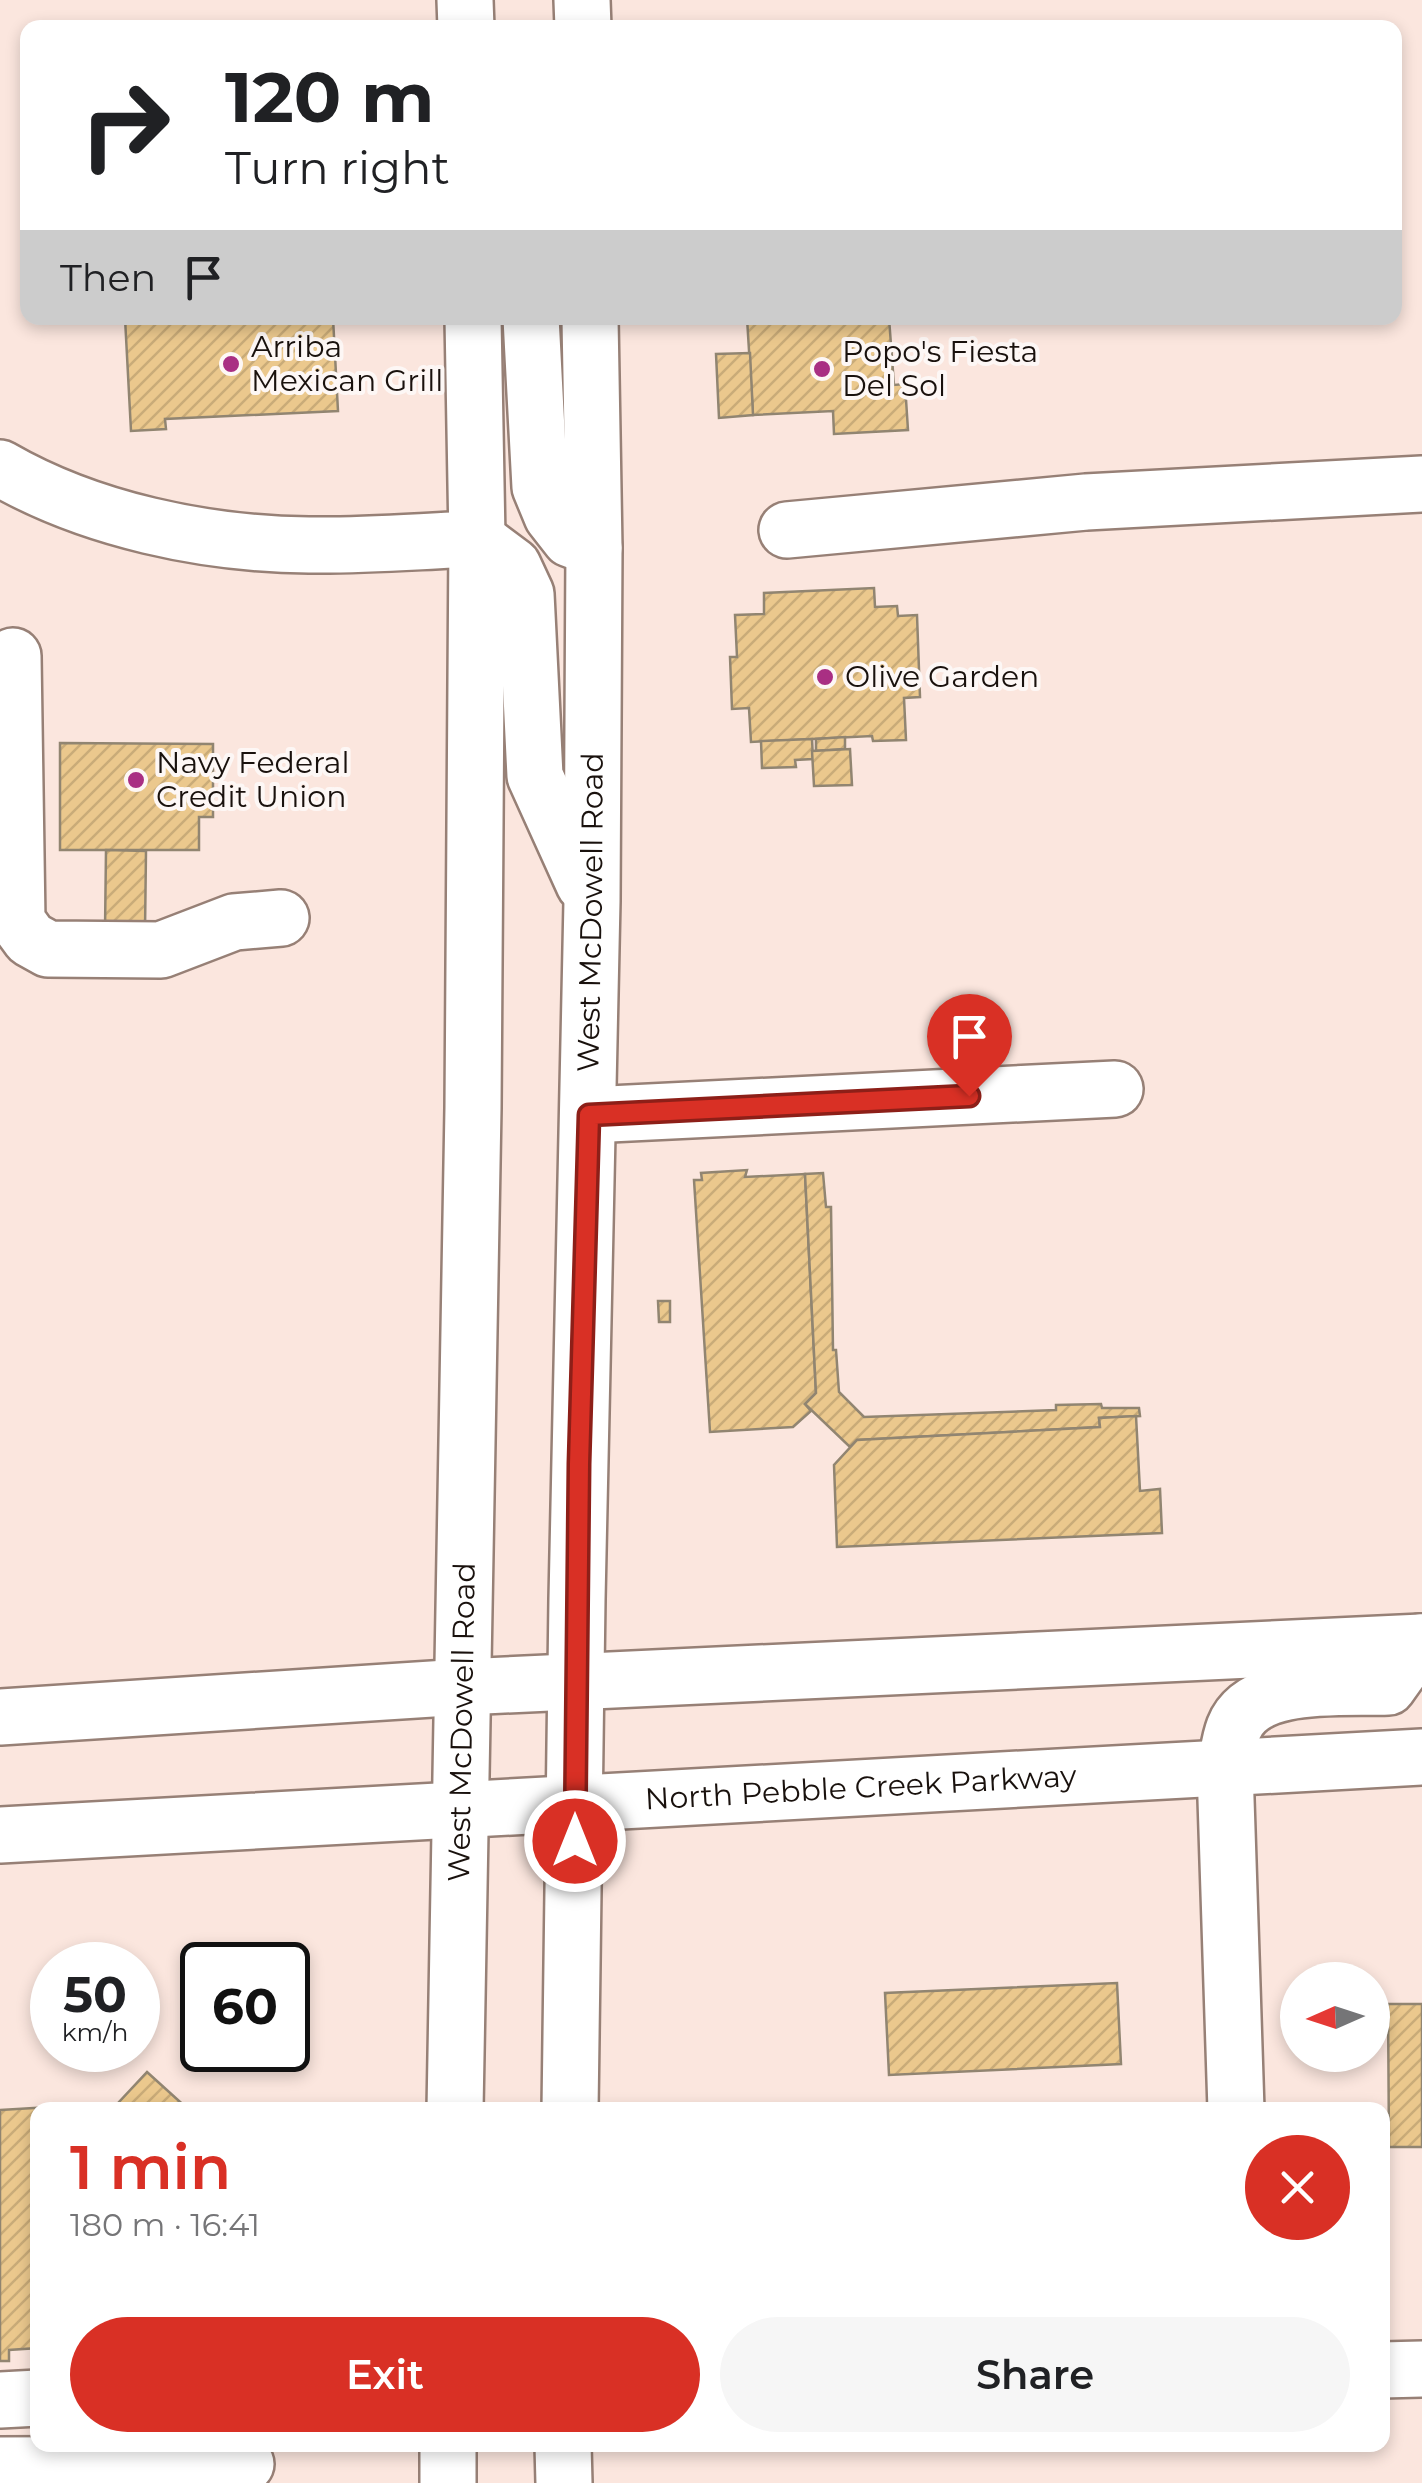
<!DOCTYPE html>
<meta charset="utf-8">
<style>
body{margin:0;font-family:Montserrat,sans-serif;background:#f6f6f6;color:#202124;height:100vh;display:flex;flex-direction:column;font-size:38px;white-space:nowrap}
*{box-sizing:border-box;margin:0}
p{font-size:32px;color:#757577}
.icon{flex:none;width:55px;height:55px;fill:none;stroke:currentColor;stroke-width:2;stroke-linecap:round;stroke-linejoin:round}
.map{position:relative;flex:1;overflow:hidden}
.details{position:absolute;left:30px;top:2102px;width:1360px;height:350px;display:flex;flex-direction:column;background:#fff;border-radius:20px;box-shadow:0 5px 15px #0003}
.details>*{flex:none}
.banner{position:absolute;left:20px;top:20px;width:1382px;height:305px;border-radius:20px;box-shadow:0 5px 15px #0003;background:#fff;color:#202124;overflow:hidden}
.needle{width:65px;rotate:267deg}
.tools{position:absolute;left:1280px;top:1962px;display:grid;gap:20px}
.tools a{display:grid;place-items:center;width:110px;height:110px;border-radius:50%;background:#fff;box-shadow:0 5px 15px #0003;font-size:50px}
.speed{position:absolute;left:30px;top:1942px;display:flex;gap:20px;font-size:50px;font-weight:700;text-align:center}
.speed>*{display:grid;place-content:center;width:130px;height:130px;border-radius:50%;background:#fff;box-shadow:0 5px 15px #0003;line-height:1}
.speed small{font-size:25px;font-weight:400}
.speed .limit{border:5px solid #111;border-radius:15px;background:#fff;color:#111}
.pin{position:absolute;display:grid;place-items:center;width:85px;height:85px;color:#fff;margin:-102px -42px;border-radius:50% 50% 50% 0;rotate:-45deg;box-shadow:0 0 10px #0007}
.pin .icon{rotate:45deg}
.me{position:absolute;width:110px;margin:-55px;rotate:0deg;stroke-linejoin:round;filter:drop-shadow(0 0 8px #0008)}
.turn{display:flex;align-items:center;gap:35px;height:210px;padding:0 40px;font-size:45px}
.turn .icon{width:130px;height:130px;stroke-width:2.5}
.turn b{display:block;font-size:70px;line-height:85px}
.then{display:flex;align-items:center;height:95px;padding:0 40px;background:#0003;gap:20px;font-size:38px}
.round{display:grid;place-items:center;flex:none;width:105px;height:105px;border-radius:52px;background:#f6f6f6}
.head{display:flex;align-items:center;justify-content:space-between;height:170px;padding:0 40px}
h1{font-size:60px;font-weight:600;line-height:75px;color:#d93025}
.cta{display:flex;gap:20px;margin-top:auto;padding:20px 40px}
.cta a{flex:1;height:115px;border-radius:60px;background:#d93025;color:#fff;font-size:40px;font-weight:600;line-height:115px;text-align:center}
.cta a+a{background:#f6f6f6;color:#202124}
.map>svg:first-child{display:block}
.building{fill:url(#building-hatch);stroke:#918571;stroke-width:2.5}
.lines{fill:none;stroke-linecap:round;stroke-linejoin:round}
.minor-casing{stroke:#978076;stroke-width:60}
.major-casing{stroke:#978076;stroke-width:60}
.minor{stroke:#fff;stroke-width:55}
.major{stroke:#fff;stroke-width:55}
.route-casing{stroke:#8d1f18;stroke-width:25}
.route{stroke:#d93025;stroke-width:18}
.poi-dot{fill:#a92f83;stroke:#fdf7f5;stroke-width:4}
.labels{text-anchor:middle;stroke-width:8;stroke-linejoin:round;paint-order:stroke}
.poi-label{font-size:30px;fill:#19110d;stroke:#fdf7f5;text-anchor:start}
.street-label{font-size:30px;fill:#19110d;stroke:#fdf7f5}
</style>
<div class="map">
<svg width="1422" height="2483" viewBox="0 0 1422 2483">
<defs>
<pattern id="building-hatch" width="6" height="6" patternUnits="userSpaceOnUse" patternTransform="scale(2.5)"><rect width="6" height="6" fill="#ebc88d"/><path d="M-1 1l2-2M0 6l6-6M5 7l2-2" fill="none" stroke="#c9ab78"/></pattern>
</defs>
<rect width="100%" height="100%" fill="#fbe6de"/>
<g class="building">
<path d="M125,318H333L338,411L165,419L166,429L131,431Z"/>
<path d="M747,318H889L894,385L905,384L908,430L834,434L833,411L753,415Z"/>
<path d="M750,353L753,415L719,418L716,354Z"/>
<path d="M874,588L875,607L897,606L898,616L917,615L920,697L904,698L906,740L873,741L872,736L751,742L749,708L732,709L730,657H737L735,615L764,614V593Z"/>
<path d="M845,737V749L816,751V739Z"/>
<path d="M812,739L813,759L795,760L796,767L762,768L761,741Z"/>
<path d="M60,743L213,744V817H199V850H60Z"/>
<path d="M850,749L852,785L814,786L812,751Z"/>
<path d="M106,850L146,851L145,931L105,930Z"/>
<path d="M747,1170L745,1177L805,1174L816,1393L805,1404L811,1411L793,1427L710,1432L694,1180H702L701,1173Z"/>
<path d="M823,1173L826,1207H831L833,1350H836L839,1392L864,1417L1056,1410V1405L1101,1404L1102,1408H1139L1140,1416L1099,1418L1100,1427L857,1440L850,1447L805,1404L816,1393L805,1174Z"/>
<path d="M658,1301H670V1322H659Z"/>
<path d="M1136,1416L1140,1491L1160,1489L1162,1533L837,1547L834,1465L857,1440L1100,1427L1099,1418Z"/>
<path d="M1117,1983L1121,2064L889,2075L885,1993Z"/>
<path d="M1388,2004H1422V2147H1389Z"/>
<path d="M147,2072L189,2110H38V2348L9,2350V2361H0V2110L118,2103Z"/>
</g>
<g class="lines">
<g class="minor-casing">
<g id="minor">
<path d="M0,468C90,520 205,544 309,545C364,546 421,541 477,539"/>
<path d="M787,530L1086,502L1422,484"/>
<path d="M13,656L17,921L30,939L48,949L161,950L234,922L281,918"/>
<path d="M589,1115L1115,1089"/>
<path d="M1225,1768L1236,2110"/>
<path d="M1382,2370L1422,2369"/>
<path d="M0,2400L38,2398"/>
<path d="M0,2465L246,2464"/>
</g>
</g>
<g class="major-casing">
<g id="major">
<path d="M465,0L466,28"/>
<path d="M582,0L583,28"/>
<path d="M531,318L540,487L552,516L570,539L594,548"/>
<path d="M477,539L513,566L526,594L535,776L584,884"/>
<path d="M0,1717L463,1687L1422,1642"/>
<path d="M1225,1768C1228,1755 1229,1741 1234,1728C1253,1679 1343,1689 1388,1687L1420,1642"/>
<path id="s1" d="M0,1835L1422,1757"/>
<path id="s2" d="M455,2110L473,1108L477,539L473,318"/>
<path id="s3" d="M570,2110L577,1599L592,901L594,548L590,318"/>
<path d="M563,2445L564,2483"/>
<path d="M448,2483V2445"/>
</g>
</g>
<use href="#minor" class="minor"/>
<use href="#major" class="major"/>
</g>
<g class="lines">
<g class="route-casing">
<path id="route" d="M575,1841L579,1464L589,1115L969,1096"/>
</g>
<use href="#route" class="route"/>
</g>
<g class="poi-dot">
<circle cx="231" cy="364" r="10"/>
<circle cx="822" cy="369" r="10"/>
<circle cx="825" cy="677" r="10"/>
<circle cx="136" cy="780" r="10"/>
</g>
<g class="labels">
<g class="poi-label">
<text x="251" y="357">Arriba<tspan x="251" dy="34">Mexican Grill</tspan></text>
<text x="842" y="362">Popo's Fiesta<tspan x="842" dy="34">Del Sol</tspan></text>
<text x="845" y="687">Olive Garden</text>
<text x="156" y="773">Navy Federal<tspan x="156" dy="34">Credit Union</tspan></text>
</g>
<g class="street-label">
<text dy="10" stroke="none"><textPath href="#s3" startOffset="1198">West McDowell Road</textPath></text>
<text dy="10" stroke="none"><textPath href="#s2" startOffset="388">West McDowell Road</textPath></text>
<text dy="10" stroke="none"><textPath href="#s1" startOffset="862">North Pebble Creek Parkway</textPath></text>
</g>
</g>
</svg>
<div class="tools">
<a><svg class="needle" viewBox="-14 -14 28 28"><path d="M0-13l5 13h-10z" fill="#e53935"/><path d="M0 13l5-13h-10z" fill="#757577"/></svg></a>
</div>
<div class="speed"><div>50<small>km/h</small></div><div class="limit">60</div></div>
<div class="pin" style="left:969px;top:1096px;background:#d93025"><svg class="icon" aria-label="arrive" viewBox="0 0 24 24"><path d="M6 21V4h12l-3 4 3 4H6"/></svg></div>
<svg class="me" style="left:575px;top:1841px" viewBox="-20 -20 40 40"><circle r="17" fill="#d93025" stroke="#fff" stroke-width="3"/><path d="M0-11L8 9 0 5-8 9z" fill="#fff"/></svg>
<div class="banner">
<div class="turn"><svg class="icon" aria-label="right" viewBox="0 0 24 24"><path d="M7 20v-9h11M14 6l5 5-5 5"/></svg><div><b>120 m</b>Turn right</div></div>
<div class="then">Then<svg class="icon" aria-label="arrive" viewBox="0 0 24 24"><path d="M6 21V4h12l-3 4 3 4H6"/></svg></div>
</div>
<section class="details">
<div class="head"><div><h1>1 min</h1><p>180 m · 16:41</p></div><a class="round" style="background:#d93025;color:#fff"><svg class="icon" aria-label="close" viewBox="0 0 24 24"><path d="M6 6l12 12M18 6L6 18"/></svg></a></div>
<div class="cta"><a>Exit</a><a>Share</a></div>
</section>
</div>
